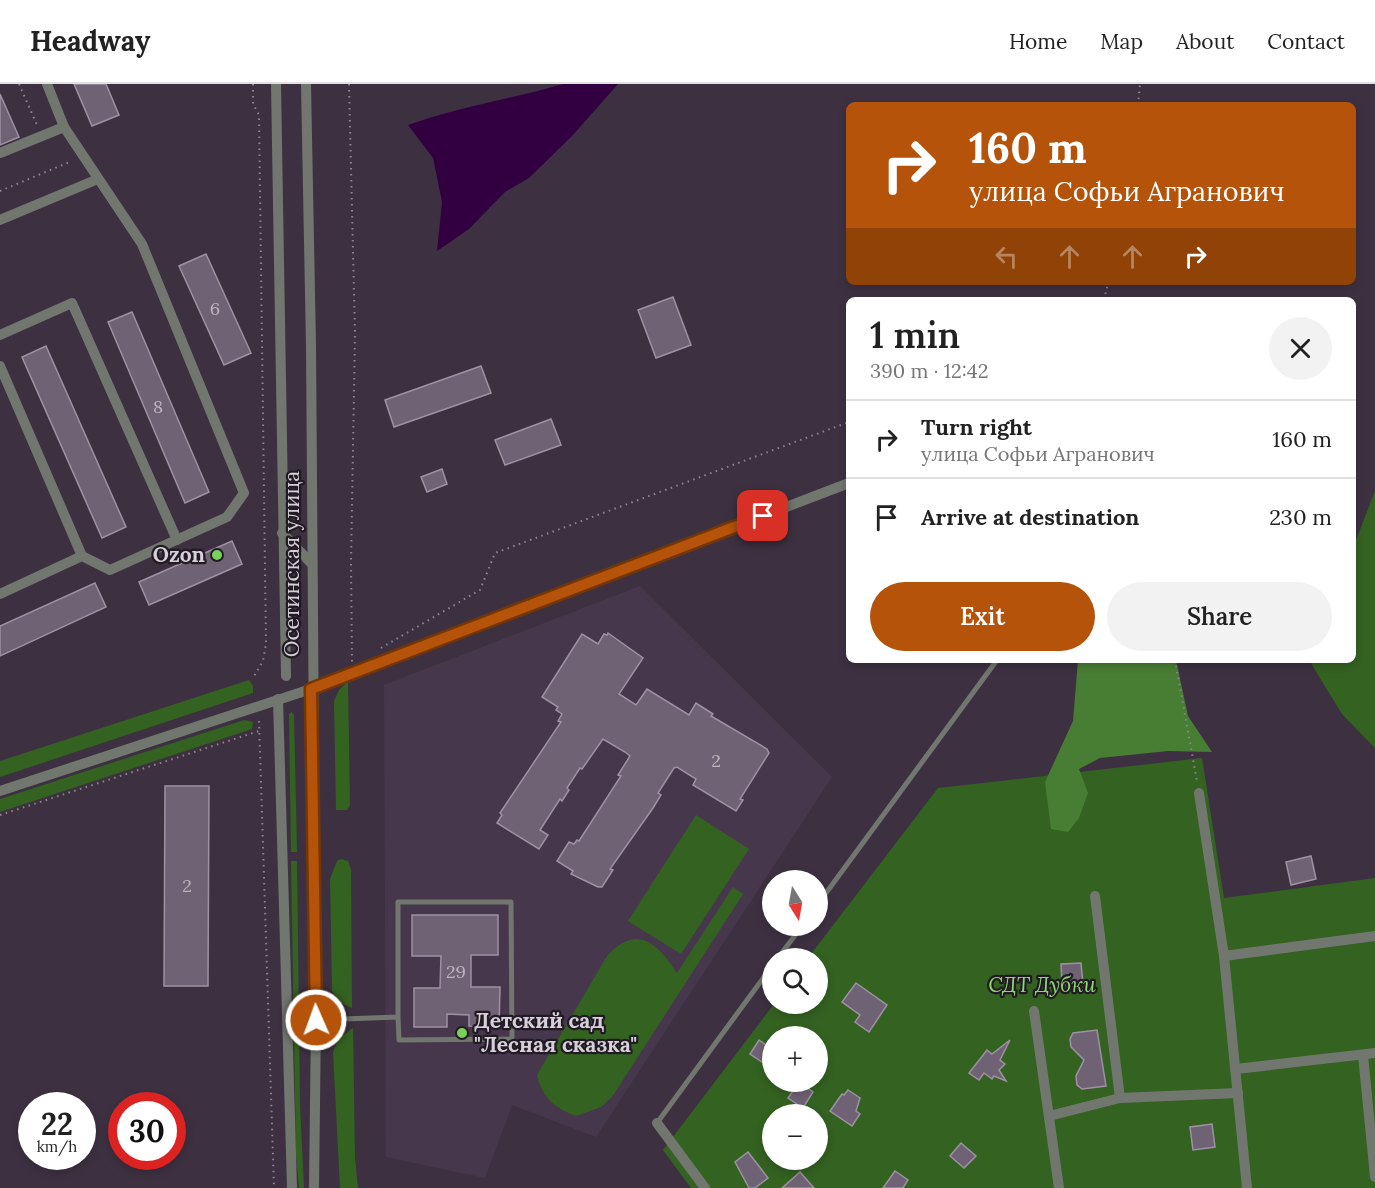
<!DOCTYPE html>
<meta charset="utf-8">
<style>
body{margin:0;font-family:Lora,serif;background:#f2f2f2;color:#222;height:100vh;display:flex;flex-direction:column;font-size:22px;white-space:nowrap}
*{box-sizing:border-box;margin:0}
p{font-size:20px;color:#767676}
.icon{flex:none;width:33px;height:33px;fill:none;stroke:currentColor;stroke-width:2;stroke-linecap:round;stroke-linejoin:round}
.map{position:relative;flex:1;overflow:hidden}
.drawer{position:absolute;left:846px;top:213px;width:510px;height:366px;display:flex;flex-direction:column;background:#fff;border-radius:9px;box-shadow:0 3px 9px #0003}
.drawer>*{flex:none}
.hud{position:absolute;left:846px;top:18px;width:510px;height:183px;border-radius:9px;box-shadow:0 3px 9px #0003;background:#b45309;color:#fff;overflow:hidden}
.needle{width:39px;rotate:169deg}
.tools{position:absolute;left:762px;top:786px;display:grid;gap:12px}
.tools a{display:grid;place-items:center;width:66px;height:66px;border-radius:50%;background:#fff;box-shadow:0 3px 9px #0003;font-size:30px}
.speed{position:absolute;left:18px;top:1008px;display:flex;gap:12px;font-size:30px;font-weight:700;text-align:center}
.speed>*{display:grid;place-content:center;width:78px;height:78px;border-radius:50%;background:#fff;box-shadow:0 3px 9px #0003;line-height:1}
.speed small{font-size:15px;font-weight:400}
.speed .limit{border:9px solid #d22;background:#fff;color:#111}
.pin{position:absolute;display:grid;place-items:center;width:51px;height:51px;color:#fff;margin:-26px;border-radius:12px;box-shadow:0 3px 9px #0006}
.me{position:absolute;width:66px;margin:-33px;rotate:358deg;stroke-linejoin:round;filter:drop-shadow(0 0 4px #0008)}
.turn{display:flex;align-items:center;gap:21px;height:126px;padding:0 24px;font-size:27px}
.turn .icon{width:78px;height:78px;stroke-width:2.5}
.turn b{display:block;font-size:42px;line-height:51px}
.lanes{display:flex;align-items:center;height:57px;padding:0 24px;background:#0003;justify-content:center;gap:30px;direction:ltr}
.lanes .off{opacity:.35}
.round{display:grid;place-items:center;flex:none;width:63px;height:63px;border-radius:32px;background:#f2f2f2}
.head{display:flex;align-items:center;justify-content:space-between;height:102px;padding:0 24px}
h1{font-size:36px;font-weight:600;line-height:45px}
.button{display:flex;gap:12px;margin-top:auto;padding:12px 24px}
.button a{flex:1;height:69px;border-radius:36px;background:#b45309;color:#fff;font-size:24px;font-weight:600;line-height:69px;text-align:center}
.button a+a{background:#f2f2f2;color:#222}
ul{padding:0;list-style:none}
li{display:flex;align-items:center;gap:18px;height:78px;padding:0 24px;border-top:2px solid #e0e0e0}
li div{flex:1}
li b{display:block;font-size:22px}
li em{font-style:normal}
header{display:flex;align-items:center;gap:36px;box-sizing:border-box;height:84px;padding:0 30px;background:#fff;border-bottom:2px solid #e0e0e0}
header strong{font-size:28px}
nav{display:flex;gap:33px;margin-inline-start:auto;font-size:21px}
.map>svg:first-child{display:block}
.built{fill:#47374d}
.green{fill:#346221;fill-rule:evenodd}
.forest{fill:#487d34}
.water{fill:#320041}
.building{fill:#6f6274;stroke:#9f91a4;stroke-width:1.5}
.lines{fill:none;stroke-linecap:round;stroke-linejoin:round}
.path{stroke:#8f8592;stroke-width:2;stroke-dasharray:1.5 4.5;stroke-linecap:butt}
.service{stroke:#71776f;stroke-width:5}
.minor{stroke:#71776f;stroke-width:10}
.route-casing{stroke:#753606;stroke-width:15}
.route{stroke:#b45309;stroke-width:10}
.poi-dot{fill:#7ad157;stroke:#211b23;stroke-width:2}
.labels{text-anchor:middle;stroke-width:4.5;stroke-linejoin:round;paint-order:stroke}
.number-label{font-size:18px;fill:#bdb4c0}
.poi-label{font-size:21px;font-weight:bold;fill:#d7cfda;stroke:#211b23;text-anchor:end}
.street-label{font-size:21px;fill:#d7cfda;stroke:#211b23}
.park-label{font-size:21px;font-style:italic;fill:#8ed574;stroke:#211b23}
</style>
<header>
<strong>Headway</strong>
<nav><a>Home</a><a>Map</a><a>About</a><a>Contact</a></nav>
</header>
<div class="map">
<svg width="1375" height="1104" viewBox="0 0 1375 1104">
<rect width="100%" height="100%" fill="#3d3141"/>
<path class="built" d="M640,502L832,693L596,1053L512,1021L485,1094L386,1073L384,601Z"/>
<g class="green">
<path d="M1375,407V664L1342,630L1309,576H1353V464Z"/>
<path d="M249,596L253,602V609L0,693V677Z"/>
<path d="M348,597L350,721L347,726H336L334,617L339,606Z"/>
<path d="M292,628L294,631L297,768H291L289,630Z"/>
<path d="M244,636L253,638L252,645L0,728V715Z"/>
<path d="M1202,674L1224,814L1375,794V1104H691L663,1066L774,920H818V874H808L938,704ZM772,952H818V998H772ZM772,1030H818V1076H772Z"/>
<path d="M696,731L749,765L681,870L628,837Z"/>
<path d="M341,775L348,777L351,786L352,924L341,919L332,907L330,795L337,777Z"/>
<path d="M291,777H297L300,1021L304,1104H299L296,1070Z"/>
<path d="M733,803L743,810L612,1013L601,1023L576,1032C555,1024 542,1014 537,991L607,872C638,838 658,861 677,889Z"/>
<path d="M353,944L355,1074L358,1104H340L333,968L339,954Z"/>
</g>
<path class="forest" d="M1078,576H1176L1188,632L1212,668L1168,667L1100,674L1079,685L1088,709L1079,734L1068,748L1051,745L1045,698L1073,637Z"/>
<path class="water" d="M563,0H618L573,51L529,94L505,108L469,145L437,167L442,118L433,74L408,41C459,23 511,15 563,0Z"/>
<g class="building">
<path d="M74,0H106L119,31L92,42Z"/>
<path d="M0,10L19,53L0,61Z"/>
<path d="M206,170L251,269L224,281L179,182Z"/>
<path d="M673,213L691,261L656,274L638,226Z"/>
<path d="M132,228L209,408L185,419L108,238Z"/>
<path d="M46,262L126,443L102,454L22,273Z"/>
<path d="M481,282L491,309L394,343L385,316Z"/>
<path d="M551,335L561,361L505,381L495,356Z"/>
<path d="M442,385L447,400L427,408L421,393Z"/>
<path d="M232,457L242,480L149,521L139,498Z"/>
<path d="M95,499L106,523L0,572V542Z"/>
<path d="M608,549L643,574L619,610L636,621L647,605L689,631L696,619L713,630L711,632L767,665L769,669L740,715L743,716L736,727L693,701L696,695L677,683L674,684L658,709L661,711L653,724L610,785L613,786L602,803H598L571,790L573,787L557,777L569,758L574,760L577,756L579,757L621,692L618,691L630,672L625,668L603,655L582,685L580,684L567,704L569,706L562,717L560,715L540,746L548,751L539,765L497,739L502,731L500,729L561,638L558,637L562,630L556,626L558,623L542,613L582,550L598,560L604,550L607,551Z"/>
<path d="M165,702H209L208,902H164Z"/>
<path d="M1311,772L1316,795L1291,801L1286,778Z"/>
<path d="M412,831H498V871H471V903H500L499,943L469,942V931L447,930V943H414V904H440L441,872H412Z"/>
<path d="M1081,879L1083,900L1062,901L1061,880Z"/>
<path d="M856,899L887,921L869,948L855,938L860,931L842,918Z"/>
<path d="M1097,946L1106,1002L1082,1005L1077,1001L1076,992L1084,976L1071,963L1070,955L1073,949Z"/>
<path d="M759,956L772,965L765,980L750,970Z"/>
<path d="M1010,956L1000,976L1005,980L999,986L1006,997L994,992L992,995L984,989L979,996L969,989L987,966L992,970Z"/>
<path d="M799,998L813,1008L803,1024L788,1014Z"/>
<path d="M848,1006L860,1014L856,1027L860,1030L852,1042L830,1027L842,1010L844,1011Z"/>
<path d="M1212,1040L1215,1063L1193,1066L1190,1043Z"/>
<path d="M961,1059L976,1072L964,1084L950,1072Z"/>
<path d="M748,1068L768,1094L755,1104H749L735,1078Z"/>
<path d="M895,1087L908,1096L903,1104H883Z"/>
<path d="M800,1088L814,1104H782Z"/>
</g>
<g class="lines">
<g class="path">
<path d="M19,0L37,41"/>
<path d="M253,0V20L259,31L266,560L263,577L253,594"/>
<path d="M349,0L355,250L351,478L352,578"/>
<path d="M1138,21L1140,0"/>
<path d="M0,107L72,77"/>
<path d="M1105,216L1106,205L1111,198"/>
<path d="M381,564L480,506L495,469L849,338"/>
<path d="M1175,576L1197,697"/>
<path d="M259,637L274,1104"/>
<path d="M0,731L259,647"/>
</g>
<g class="service">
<path d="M818,820L997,576"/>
<path d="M778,874L802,842"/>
<path d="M316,936L398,933V818H511L512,955L399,956L398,933"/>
<path d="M657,1039L772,882"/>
</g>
<g class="minor">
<path d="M276,0L286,592"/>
<path d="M306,0L311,261L316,936L314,1104"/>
<path d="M0,69L64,43"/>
<path d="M0,136L98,95"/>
<path d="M0,251L72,219L177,456"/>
<path d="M0,282L82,472"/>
<path d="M282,449L311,479"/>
<path d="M0,510L82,472L110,486L227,433L244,409L142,160L64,43L47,0"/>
<path d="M278,615L292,1104"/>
<path d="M0,707L311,605L849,399"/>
<path d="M1199,709L1224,872L1247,1104"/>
<path d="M1095,812L1120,1014"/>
<path d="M1224,872L1375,852"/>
<path d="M1034,927L1059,1104"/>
<path d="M1363,971L1375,1093"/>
<path d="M1236,985L1375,969"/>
<path d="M1049,1032L1120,1014L1238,1009"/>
<path d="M657,1039L705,1104"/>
</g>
</g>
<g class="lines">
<g class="route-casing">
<path id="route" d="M316,936L311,605L763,432"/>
</g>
<use href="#route" class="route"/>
</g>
<g class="poi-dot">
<circle cx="217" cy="471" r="6"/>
<circle cx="462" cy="949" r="6"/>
</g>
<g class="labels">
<g class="number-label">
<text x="215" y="231">6</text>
<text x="158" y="329">8</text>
<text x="716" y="683">2</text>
<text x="187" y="808">2</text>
<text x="456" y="894">29</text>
</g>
<g class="poi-label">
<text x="205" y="478">Ozon</text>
<text x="474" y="944" text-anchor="start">Детский сад<tspan x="474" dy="24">"Лесная сказка"</tspan></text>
</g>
<g class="street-label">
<text transform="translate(292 480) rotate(-90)" y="7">Осетинская улица</text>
</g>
<g class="park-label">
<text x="1042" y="908">СДТ Дубки</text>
</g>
</g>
</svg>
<div class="tools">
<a><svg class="needle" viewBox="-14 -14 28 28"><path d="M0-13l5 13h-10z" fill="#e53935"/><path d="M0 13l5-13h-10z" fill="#767676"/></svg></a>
<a><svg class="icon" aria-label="search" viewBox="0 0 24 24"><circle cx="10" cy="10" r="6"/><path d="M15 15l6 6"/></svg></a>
<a>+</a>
<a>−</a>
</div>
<div class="speed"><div>22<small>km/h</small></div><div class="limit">30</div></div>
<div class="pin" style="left:763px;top:432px;background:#d93025"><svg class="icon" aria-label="arrive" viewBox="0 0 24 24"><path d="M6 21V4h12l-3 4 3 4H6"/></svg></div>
<svg class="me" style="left:316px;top:936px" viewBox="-20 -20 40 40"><circle r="17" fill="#b45309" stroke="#fff" stroke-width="3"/><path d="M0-11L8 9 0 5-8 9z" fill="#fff"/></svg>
<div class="hud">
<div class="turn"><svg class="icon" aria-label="right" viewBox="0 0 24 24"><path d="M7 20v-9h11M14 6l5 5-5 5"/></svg><div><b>160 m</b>улица Софьи Агранович</div></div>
<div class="lanes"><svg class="icon off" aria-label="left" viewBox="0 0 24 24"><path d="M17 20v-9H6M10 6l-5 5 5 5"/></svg><svg class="icon off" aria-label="ahead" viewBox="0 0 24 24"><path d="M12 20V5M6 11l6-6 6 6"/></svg><svg class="icon off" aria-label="ahead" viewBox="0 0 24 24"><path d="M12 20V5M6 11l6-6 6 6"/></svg><svg class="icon" aria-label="right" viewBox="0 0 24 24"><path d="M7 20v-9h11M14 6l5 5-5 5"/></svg></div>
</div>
<section class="drawer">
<div class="head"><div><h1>1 min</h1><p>390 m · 12:42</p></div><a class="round"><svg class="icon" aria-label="close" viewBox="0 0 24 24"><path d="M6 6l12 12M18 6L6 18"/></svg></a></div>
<ul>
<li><svg class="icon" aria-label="right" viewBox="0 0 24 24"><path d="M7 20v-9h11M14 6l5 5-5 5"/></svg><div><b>Turn right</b><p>улица Софьи Агранович</p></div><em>160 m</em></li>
<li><svg class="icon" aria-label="arrive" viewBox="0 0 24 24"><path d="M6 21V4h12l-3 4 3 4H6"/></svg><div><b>Arrive at destination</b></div><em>230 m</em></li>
</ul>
<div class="button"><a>Exit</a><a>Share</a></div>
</section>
</div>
